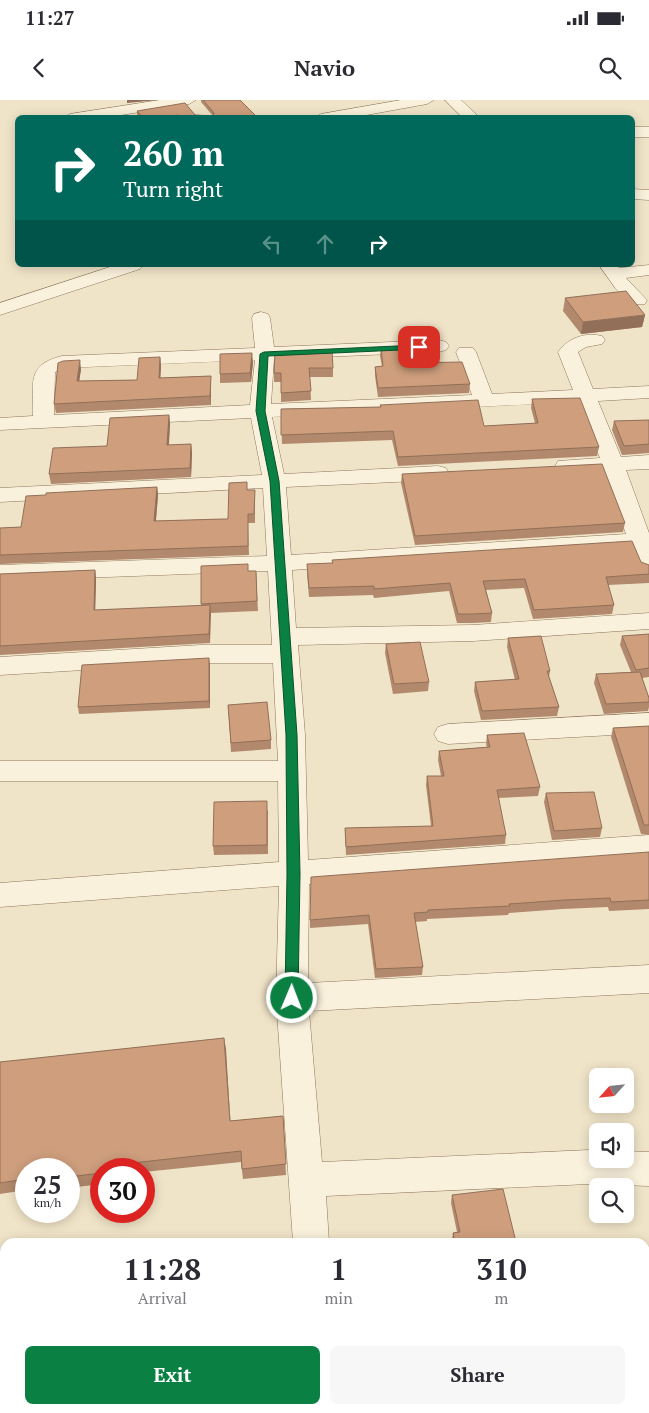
<!DOCTYPE html>
<style>
body{margin:0;font-family:"PT Serif",serif;background:#f7f7f7;color:#2b2b33;height:100vh;display:flex;flex-direction:column;font-size:19px;white-space:nowrap}
*{box-sizing:border-box;margin:0}
p{font-size:16px;color:#7c7c81}
.icon{flex:none;width:28px;height:28px;fill:none;stroke:currentColor;stroke-width:2;stroke-linecap:round;stroke-linejoin:round}
.map{position:relative;flex:1;overflow:hidden}
.drawer{position:absolute;left:0px;top:1138px;width:650px;height:176px;display:flex;flex-direction:column;background:#fff;border-radius:15px 15px 0 0;box-shadow:0 2px 12px #0003}
.drawer>*{flex:none}
.hud{position:absolute;left:15px;top:15px;width:620px;height:152px;border-radius:8px;box-shadow:0 2px 12px #0003;background:#00695c;color:#fff;overflow:hidden}
.needle{width:32px;rotate:243deg}
.tools{position:absolute;left:589px;top:968px;display:grid;gap:10px}
.tools a{display:grid;place-items:center;width:45px;height:45px;border-radius:8px;background:#fff;box-shadow:0 2px 12px #0003;font-size:25px}
.speed{position:absolute;left:15px;top:1058px;display:flex;gap:10px;font-size:25px;font-weight:700;text-align:center}
.speed>*{display:grid;place-content:center;width:65px;height:65px;border-radius:50%;background:#fff;box-shadow:0 2px 12px #0003;line-height:1}
.speed small{font-size:12px;font-weight:400}
.speed .limit{border:8px solid #d22;background:#fff;color:#111}
.pin{position:absolute;display:grid;place-items:center;width:42px;height:42px;color:#fff;margin:-21px;border-radius:10px;box-shadow:0 2px 8px #0006}
.me{position:absolute;width:55px;margin:-28px;rotate:1deg;stroke-linejoin:round;filter:drop-shadow(0 0 4px #0008)}
.turn{display:flex;align-items:center;gap:18px;height:105px;padding:0 25px;font-size:22px}
.turn .icon{width:65px;height:65px;stroke-width:2.5}
.turn b{display:block;font-size:35px;line-height:42px}
.lanes{display:flex;align-items:center;height:48px;padding:0 25px;background:#0003;justify-content:center;gap:25px;direction:ltr}
.lanes .off{opacity:.35}
.eta{display:flex;justify-content:space-evenly;align-items:center;height:85px;text-align:center}
.eta b{font-size:30px;font-weight:700;line-height:35px}
.action{display:flex;gap:10px;margin-top:auto;padding:10px 25px}
.action a{flex:1;height:58px;border-radius:8px;background:#0b8043;color:#fff;font-size:20px;font-weight:700;line-height:58px;text-align:center}
.action a+a{background:#f7f7f7;color:#2b2b33}
.status{display:flex;justify-content:space-between;align-items:center;height:35px;padding:0 25px;background:#fff;direction:ltr}
.status svg{height:14px;fill:currentColor}
header{display:flex;justify-content:space-between;align-items:center;height:65px;padding:0 25px;background:#fff;font-size:22px;font-weight:700}
.map>svg:first-child{display:block}
.lines{fill:none;stroke-linecap:round;stroke-linejoin:round}
.minor-casing{stroke:#8d765c;stroke-width:1}
.minor{fill:#faf1dc;fill-rule:evenodd}
.wall{fill:#b2896c}
.shaded-wall{fill:#916f58}
.building{fill:#cf9f7d;stroke:#916f58}
.route{fill:#0b8043;stroke:#07532c}
</style>
<div class="status"><b>11:27</b><svg viewBox="0 0 49 12"><path d="M0 12V9h3v3zM5 12V6h3v6zM10 12V3h3v9zM15 12V0h3v12zM26 1h20v11H26zM47 4h2v5h-2z"/></svg></div>
<header><svg class="icon" aria-label="back" viewBox="0 0 24 24"><path d="M15 5l-7 7 7 7"/></svg>Navio<svg class="icon" aria-label="search" viewBox="0 0 24 24"><circle cx="10" cy="10" r="6"/><path d="M15 15l6 6"/></svg></header>
<div class="map">
<svg width="649" height="1313" viewBox="0 0 649 1313">
<rect width="100%" height="100%" fill="#f0e4c8"/>
<g class="lines">
<g class="minor-casing">
<g id="minor">
<path d="M160,0H196L189,4L103,18H63L70,14Z"/>
<path d="M401,0H434L427,4L350,18H314L321,14Z"/>
<path d="M445,0H461L480,18H463Z"/>
<rect x="632" y="27" width="17" height="10"/>
<path d="M632,89L649,90V100L632,99Z"/>
<path d="M116,165H143L140,169L0,215V203Z"/>
<path d="M599,165H617L619,168L649,165V175L626,178L647,200L645,204H631L616,189Z"/>
<path d="M261,212L268,214L270,218L274,247L439,240L446,242L449,246L446,250L439,252L274,259L271,304L472,295L456,252L459,248H473L476,252L492,294L573,290L558,252C568,238 585,232 602,236L605,240L602,244L586,247L578,252L593,289L649,286V298L598,301L621,357L649,355V369L626,370L649,433V473L641,470L631,448L292,470L296,528L473,525L649,513V529L473,541L298,545L305,635L308,760L649,735V759L309,784L308,883L649,865V893L309,911L322,1062L589,1050H598V1059H625V1051L649,1052V1086L589,1084L326,1096L329,1142H293L276,898L279,786L0,807V783L279,762L278,681H0V661H278L273,563H201L0,575V557L201,545H272L268,471L0,481V465L267,456L263,388L0,402V388L262,375L251,318L0,330V318L33,316C34,284 25,265 62,256L255,248L252,218L254,214ZM255,260L250,305L54,315L55,272L64,268ZM578,302L600,358L558,361L555,366L558,371L566,373L604,371L626,434L291,455L286,387L438,380L446,378L449,373L446,368L438,366L284,374L272,317Z"/>
<path d="M649,613V633L448,644L438,641L434,634L438,627L448,624Z"/>
<path d="M0,1160L5,1162V1201L0,1199Z"/>
<path d="M645,1284H649V1313H629L627,1309H645Z"/>
<path d="M94,1309H134L132,1313H92Z"/>
<path d="M301,1309H341L342,1313H302Z"/>
<path d="M484,1309H557L555,1313H482Z"/>
</g>
</g>
<use href="#minor" class="minor"/>
</g>
<g class="wall">
<path d="M201,0H240L258,18H140L137,15V11L213,16L201,2Z"/>
<path d="M565,198L645,215L642,227L581,234L563,211Z"/>
<path d="M381,248L404,263L470,284L469,293L378,297L375,276V267L382,266L380,256Z"/>
<path d="M275,252L333,268V277H310L311,300L281,302V282H274V273Z"/>
<path d="M160,257L161,266L160,278L211,276V305L56,313L54,304L81,269L79,281L137,280Z"/>
<path d="M253,262L251,282L220,283V274Z"/>
<path d="M532,299L599,347L597,356L398,366L392,340L282,344L281,309L380,307V305L484,326L535,323L531,308Z"/>
<path d="M169,315L170,324L169,345L191,344L192,353L191,377L51,384L49,374Z"/>
<path d="M649,320V353L622,355L612,330L614,321Z"/>
<path d="M402,374L625,423L623,432L415,445L401,383Z"/>
<path d="M157,387L158,395L156,421L223,419H228L248,390L255,399V423H248L249,455L0,464V428L21,427L46,395Z"/>
<path d="M641,462L649,465V483L608,485L614,505L612,514L533,519L524,488L486,490L492,513L491,522L473,523H457L449,491L374,498L373,495L309,497L307,473V464Z"/>
<path d="M201,466L249,471H256L258,511L210,513V543L0,555V474L95,470L96,479L95,510L201,506Z"/>
<path d="M649,534V577L642,578L649,598V607L648,611L604,614L594,583L596,574L631,572L620,545L622,536Z"/>
<path d="M508,538L550,571L549,577L559,607L557,616L481,620L474,591L475,582L515,580L507,547Z"/>
<path d="M386,544L429,582L428,591L393,594L385,553Z"/>
<path d="M210,565V608L79,614L78,607Z"/>
<path d="M228,605L271,640V649L231,652Z"/>
<path d="M649,626V735L641,734L611,637L613,628Z"/>
<path d="M487,635L540,687L538,696L498,698L506,735L505,744L346,755L345,728L431,726L426,685L427,676H441L438,660L439,651L487,647L486,644Z"/>
<path d="M546,693L602,728L600,737L552,740L544,702Z"/>
<path d="M268,710V754L214,755L213,746Z"/>
<path d="M649,752V809L609,811L608,807L563,809L509,813L508,815L427,819V821L415,822L423,867L422,875L375,878L368,824L310,828V820Z"/>
<path d="M224,938L230,1021L283,1016L286,1075L243,1079L241,1062L144,1072V1069H101V1084L69,1088V1069H26V1090L0,1094V962Z"/>
<path d="M452,1095L516,1142H452V1140L453,1133L457,1132L451,1103Z"/>
</g>
<g class="shaded-wall">
<path d="M127,0H158L127,3Z"/>
<path d="M178,15V18H163Z"/>
<path d="M645,215L642,227L581,234L583,222Z"/>
<path d="M252,253L253,262L251,282L250,273Z"/>
<path d="M160,257L161,266L160,287L159,278Z"/>
<path d="M80,260L81,269L78,290L77,281Z"/>
<path d="M211,276V305L210,296Z"/>
<path d="M169,315L170,324L168,354L167,345Z"/>
<path d="M191,344L192,353L191,377L190,368Z"/>
<path d="M157,387L158,395L155,430L154,421Z"/>
<path d="M95,470L96,479L95,519L94,510Z"/>
<path d="M210,505L211,514L210,543L209,534Z"/>
<path d="M209,558L210,565V608L209,601Z"/>
<path d="M224,938L226,949L231,1032L230,1021Z"/>
</g>
<g class="building">
<path d="M203,0H240L258,18H180L178,15L163,18H143L137,11L185,3L195,15L213,16L214,13Z"/>
<path d="M626,191L645,215L583,222L565,198Z"/>
<path d="M402,247L404,263L462,262L470,284L378,288L375,267L383,266L381,248Z"/>
<path d="M332,250L333,268H309L311,291L281,293V273H274L275,252Z"/>
<path d="M252,253L250,273L220,274V254Z"/>
<path d="M160,257L159,278L211,276L210,296L54,304L58,263L63,261L80,260L77,281L137,280L139,258Z"/>
<path d="M580,298L599,347L398,357L393,331L281,335V309L381,307L380,305L478,300L484,326L538,323L532,299Z"/>
<path d="M169,315L167,345L191,344L190,368L49,374L53,348L107,346L110,318Z"/>
<path d="M649,320V344L624,346L614,321Z"/>
<path d="M602,364L625,423L415,436L402,374Z"/>
<path d="M247,382V390H255L254,414H248V446L0,455V428L21,427L26,396L46,395V393L157,387L154,421L223,419H228L229,383Z"/>
<path d="M632,441L641,462L649,465V474L606,477L614,505L534,510L525,479L483,481L492,513L474,514H458L450,483L374,489V486L309,488L307,464L333,463L332,460Z"/>
<path d="M248,464V471H256L257,501L201,504V466Z"/>
<path d="M95,470L94,510L210,505L209,534L0,546V474Z"/>
<path d="M649,534V568L636,570L622,536Z"/>
<path d="M541,536L550,571H547L559,607L482,611L475,582L519,579L508,538Z"/>
<path d="M420,542L429,582L394,584L386,544Z"/>
<path d="M209,558V601L78,607L82,565Z"/>
<path d="M640,572L649,598V602L606,604L596,574Z"/>
<path d="M267,602L271,640L231,643L228,605Z"/>
<path d="M649,626V725H644L613,628Z"/>
<path d="M524,633L540,687L497,690L506,735L346,747L345,728L433,726L427,676H444L439,651L490,647L487,635Z"/>
<path d="M594,692L602,728L554,731L546,693Z"/>
<path d="M267,701V745L213,746L214,702Z"/>
<path d="M649,752V800L611,802L610,798L565,800L509,804L510,806L428,810V812L414,813L423,867L376,869L369,815L310,820L311,777Z"/>
<path d="M224,938L230,1021L283,1016L286,1064L242,1069L241,1051L132,1063V1069H101V1073L69,1077V1069H26V1079L0,1083V962Z"/>
<path d="M503,1089L516,1142H455L453,1133L460,1132L452,1095Z"/>
</g>
<path class="route" d="M419,245H422V249L268,256L265,311L279,381L297,635L300,774L298,898L296,902H287L285,898L287,774L286,635L270,381L256,311L260,254L264,252Z"/>
</svg>
<div class="tools">
<a><svg class="needle" viewBox="-14 -14 28 28"><path d="M0-13l5 13h-10z" fill="#e53935"/><path d="M0 13l5-13h-10z" fill="#7c7c81"/></svg></a>
<a><svg class="icon" aria-label="sound" viewBox="0 0 24 24"><path d="M4 9h4l5-4v14l-5-4H4zM17 9q2 3 0 6"/></svg></a>
<a><svg class="icon" aria-label="search" viewBox="0 0 24 24"><circle cx="10" cy="10" r="6"/><path d="M15 15l6 6"/></svg></a>
</div>
<div class="speed"><div>25<small>km/h</small></div><div class="limit">30</div></div>
<div class="pin" style="left:419px;top:247px;background:#d93025"><svg class="icon" aria-label="arrive" viewBox="0 0 24 24"><path d="M6 21V4h12l-3 4 3 4H6"/></svg></div>
<svg class="me" style="left:292px;top:898px" viewBox="-20 -20 40 40"><circle r="17" fill="#0b8043" stroke="#fff" stroke-width="3"/><path d="M0-11L8 9 0 5-8 9z" fill="#fff"/></svg>
<div class="hud">
<div class="turn"><svg class="icon" aria-label="right" viewBox="0 0 24 24"><path d="M7 20v-9h11M14 6l5 5-5 5"/></svg><div><b>260 m</b>Turn right</div></div>
<div class="lanes"><svg class="icon off" aria-label="left" viewBox="0 0 24 24"><path d="M17 20v-9H6M10 6l-5 5 5 5"/></svg><svg class="icon off" aria-label="ahead" viewBox="0 0 24 24"><path d="M12 20V5M6 11l6-6 6 6"/></svg><svg class="icon" aria-label="right" viewBox="0 0 24 24"><path d="M7 20v-9h11M14 6l5 5-5 5"/></svg></div>
</div>
<section class="drawer">
<div class="eta">
<div><b>11:28</b><p>Arrival</p></div>
<div><b>1</b><p>min</p></div>
<div><b>310</b><p>m</p></div>
</div>
<div class="action"><a>Exit</a><a>Share</a></div>
</section>
</div>
